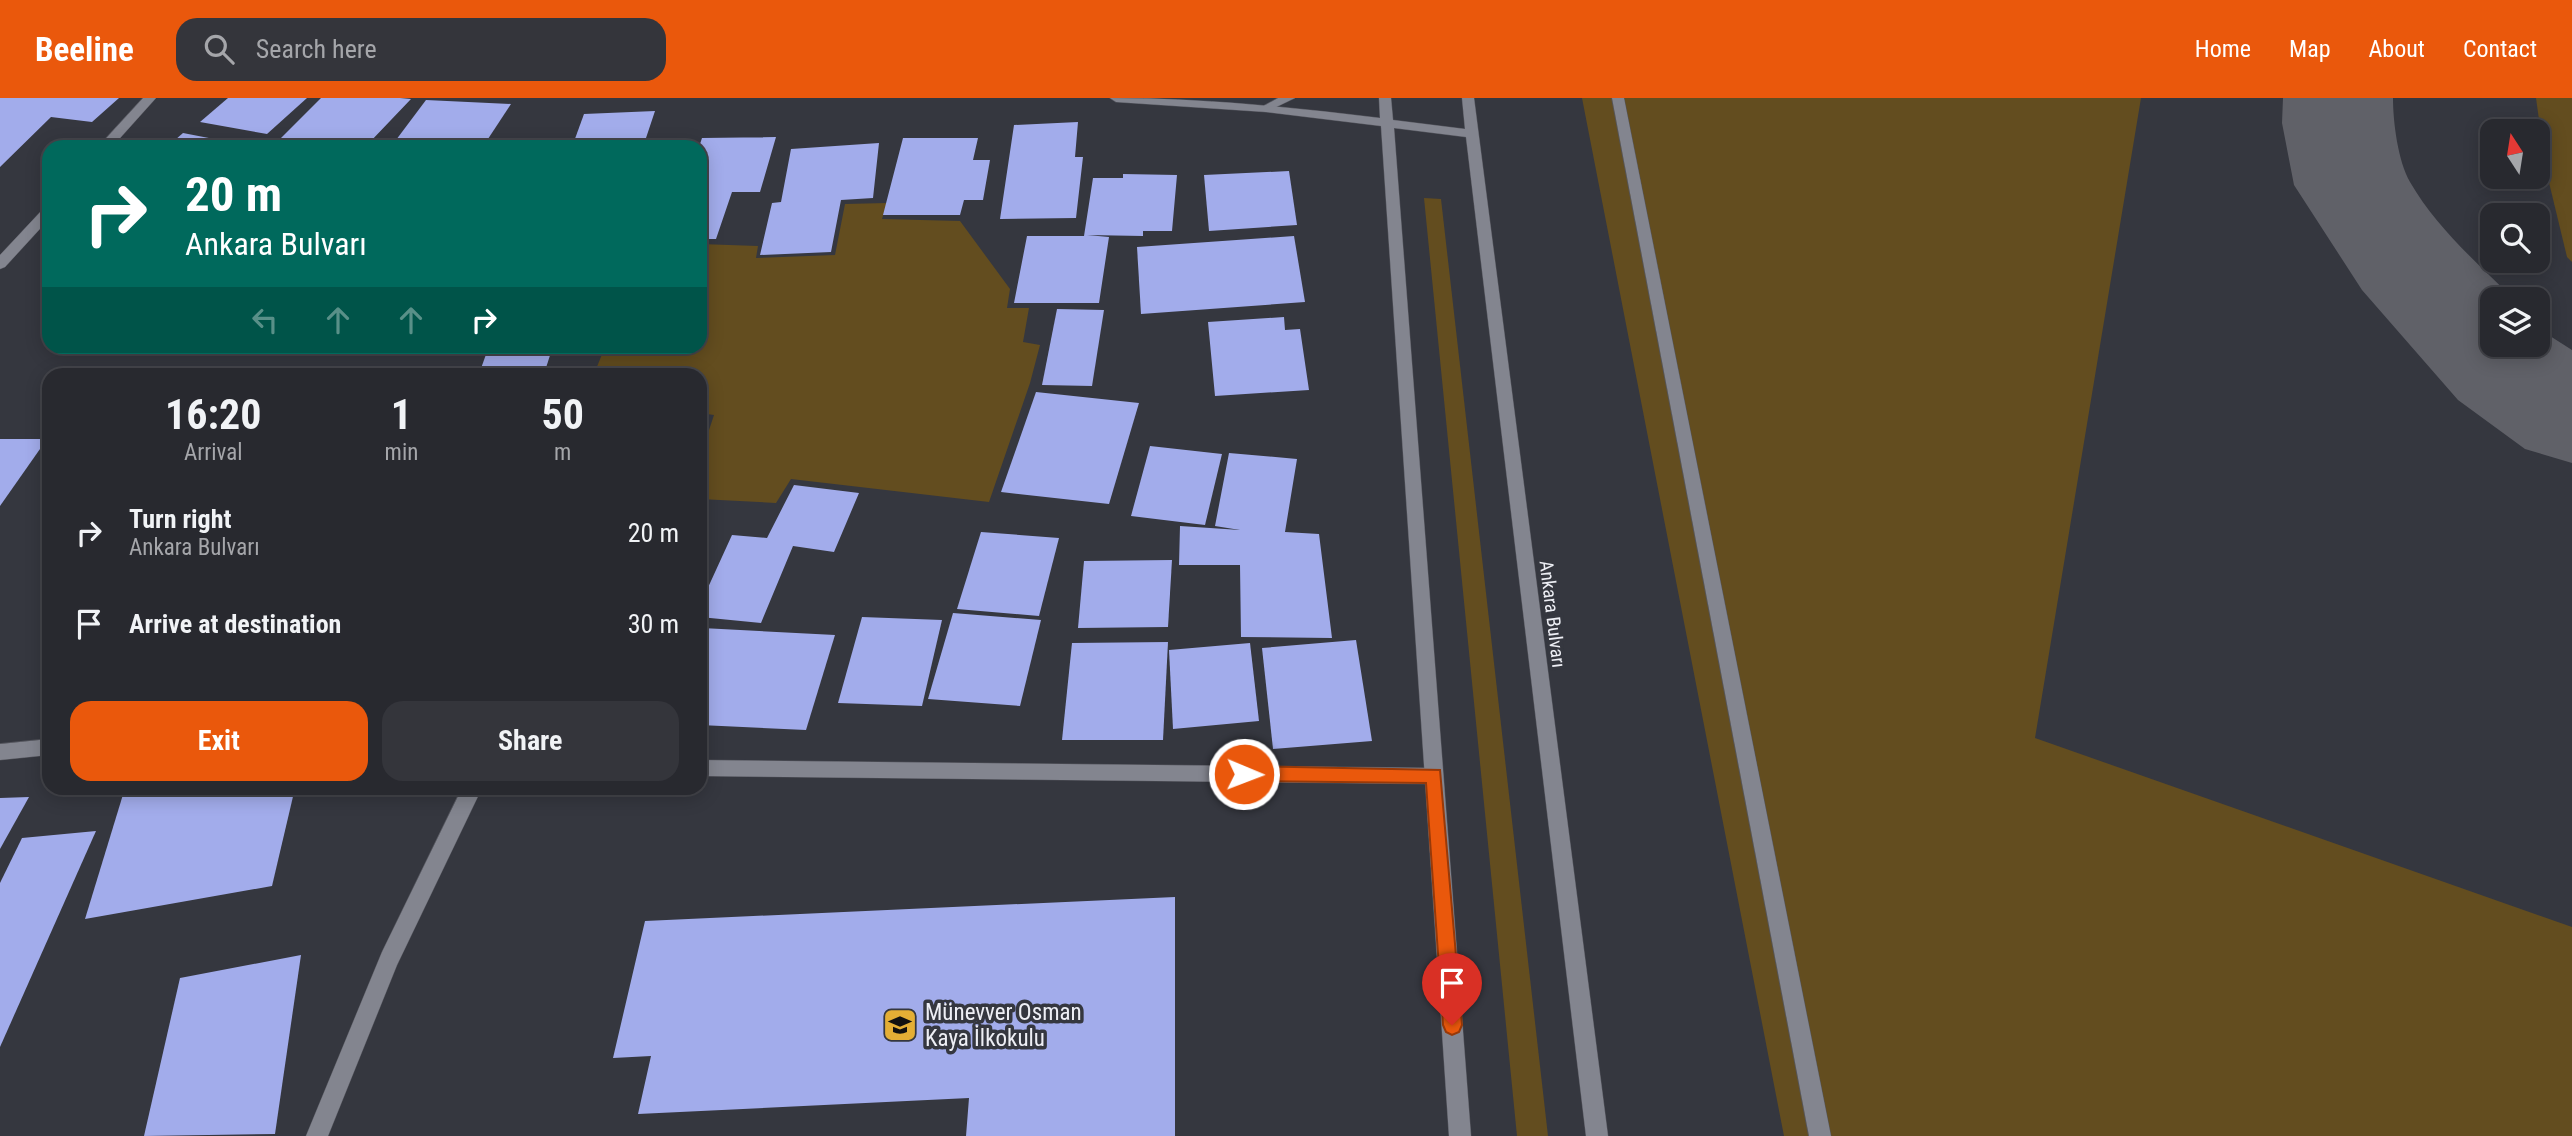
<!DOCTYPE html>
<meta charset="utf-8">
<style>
body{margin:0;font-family:"Roboto Condensed",sans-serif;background:#34353b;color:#f1f3f6;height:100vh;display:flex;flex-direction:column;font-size:26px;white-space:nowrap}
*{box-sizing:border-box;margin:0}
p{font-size:23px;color:#a5a6aa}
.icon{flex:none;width:38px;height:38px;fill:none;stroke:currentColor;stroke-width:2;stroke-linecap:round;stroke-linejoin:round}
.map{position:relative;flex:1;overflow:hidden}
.side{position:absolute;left:42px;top:270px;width:665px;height:427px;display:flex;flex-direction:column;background:#28292f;border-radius:21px;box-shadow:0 4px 18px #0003,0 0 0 2px #44454b}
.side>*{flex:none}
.banner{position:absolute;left:42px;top:42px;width:665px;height:214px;border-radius:21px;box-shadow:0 4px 18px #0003,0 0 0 2px #44454b;background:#00695c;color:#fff;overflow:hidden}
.needle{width:46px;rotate:348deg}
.fabs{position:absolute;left:2480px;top:21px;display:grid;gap:14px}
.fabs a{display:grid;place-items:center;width:70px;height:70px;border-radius:14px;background:#28292f;box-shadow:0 4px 18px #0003,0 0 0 2px #44454b;font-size:35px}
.pin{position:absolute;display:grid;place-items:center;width:60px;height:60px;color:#fff;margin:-72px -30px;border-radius:50% 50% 50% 0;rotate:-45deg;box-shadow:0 0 7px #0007}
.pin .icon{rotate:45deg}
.me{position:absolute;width:77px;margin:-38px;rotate:91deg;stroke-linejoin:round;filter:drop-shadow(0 0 5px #0008)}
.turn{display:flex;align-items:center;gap:24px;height:147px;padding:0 28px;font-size:32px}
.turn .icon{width:91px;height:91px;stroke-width:2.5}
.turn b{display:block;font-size:49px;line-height:60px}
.lanes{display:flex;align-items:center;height:66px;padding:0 28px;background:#0003;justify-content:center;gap:35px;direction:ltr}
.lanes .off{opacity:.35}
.eta{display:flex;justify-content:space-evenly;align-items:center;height:119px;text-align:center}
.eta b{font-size:42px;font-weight:700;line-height:49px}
.primary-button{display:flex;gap:14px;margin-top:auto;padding:14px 28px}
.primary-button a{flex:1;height:80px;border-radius:21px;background:#ea580c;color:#fff;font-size:28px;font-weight:700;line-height:80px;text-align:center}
.primary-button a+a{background:#34353b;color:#f1f3f6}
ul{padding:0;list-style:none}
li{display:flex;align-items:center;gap:21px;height:91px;padding:0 28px}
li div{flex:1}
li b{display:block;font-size:26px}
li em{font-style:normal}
header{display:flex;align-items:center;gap:42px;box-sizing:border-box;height:98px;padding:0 35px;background:#ea580c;color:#fff}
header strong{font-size:33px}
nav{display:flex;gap:38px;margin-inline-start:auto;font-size:24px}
.search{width:490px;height:63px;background:#34353b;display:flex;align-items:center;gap:18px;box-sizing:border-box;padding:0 24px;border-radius:21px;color:#a5a6aa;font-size:26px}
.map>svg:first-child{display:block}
.green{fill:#634d1f}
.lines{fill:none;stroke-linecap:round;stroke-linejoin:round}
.taxiway{fill:#606168;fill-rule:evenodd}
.building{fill:#a2aceb}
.service-casing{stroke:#53545c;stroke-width:1}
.minor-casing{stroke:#53545c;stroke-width:1}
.secondary-casing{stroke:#53545c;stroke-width:1}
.service{fill:#83858f;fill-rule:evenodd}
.minor{fill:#83858f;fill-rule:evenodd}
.secondary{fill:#83858f;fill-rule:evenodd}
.route{fill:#ea580c;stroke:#983908;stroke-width:2}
.labels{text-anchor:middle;stroke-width:7;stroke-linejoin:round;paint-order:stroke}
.street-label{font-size:19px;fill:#eeeff5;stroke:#35373f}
.near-poi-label{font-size:23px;fill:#eeeff5;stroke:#35373f;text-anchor:start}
</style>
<header>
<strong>Beeline</strong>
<div class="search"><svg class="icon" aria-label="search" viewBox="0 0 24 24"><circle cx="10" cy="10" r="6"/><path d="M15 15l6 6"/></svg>Search here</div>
<nav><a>Home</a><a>Map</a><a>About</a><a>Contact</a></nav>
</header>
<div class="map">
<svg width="2572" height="1038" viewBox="0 0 2572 1038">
<rect width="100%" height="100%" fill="#35373f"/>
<g class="green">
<path d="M1582,0H2141L2035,640L2572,829V1038H1784Z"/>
<path d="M2536,0H2572V164L2567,159L2546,72Z"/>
<path d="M1424,100L1441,101L1548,1038H1517Z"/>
<path d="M887,105L882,121L960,123L1010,191L1007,210H1029L1023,244L1040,247L1030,285L989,404L791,381L776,405L700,401V359L714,317L700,315V276H594L605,249L700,248V146L758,148L756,160L835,157L845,106Z"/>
</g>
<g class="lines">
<path class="taxiway" d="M2283,0H2393C2393,24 2398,63 2410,84C2436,129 2477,165 2514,201H2492V247H2538V225L2550,238L2572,252V365L2525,351L2458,302L2362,192L2294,87L2282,25Z"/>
</g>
<g class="building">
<path d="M0,0H119L92,24L51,19L0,69Z"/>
<path d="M228,0H307L267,36L200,24Z"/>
<path d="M321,0H400L411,1L369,45L389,49H254L263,41L278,43Z"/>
<path d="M426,2L511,6L484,47L396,42Z"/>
<path d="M655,13L643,49H572L584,16Z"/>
<path d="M1078,24L1075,59H1083L1076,120L1000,121L1014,27Z"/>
<path d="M183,35L214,41L205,49H167Z"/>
<path d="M776,39L760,94H732L716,141H700L699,49L702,40Z"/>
<path d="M903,40H978L973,62H990L983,102H964L960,117H883Z"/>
<path d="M879,45L873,100L841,102L831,154L760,157L772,105L781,104L791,51Z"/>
<path d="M1289,73L1297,127L1209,133L1204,77Z"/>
<path d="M1123,76L1177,77L1172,133H1143V138L1087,137L1109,139L1099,205H1014L1027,138H1084L1093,80H1123Z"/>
<path d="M1294,138L1305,204L1141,216L1137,149Z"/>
<path d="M1057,211L1104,212L1092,288L1042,287Z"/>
<path d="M1284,219L1285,232L1300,231L1309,292L1215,298L1208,224Z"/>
<path d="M489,248H553L544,276H479Z"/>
<path d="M1036,294L1139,305L1109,406L1001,394Z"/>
<path d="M0,341H47L0,408Z"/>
<path d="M1150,348L1222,356L1205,427L1131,418Z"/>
<path d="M1229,355L1297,361L1285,434L1319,436L1332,540L1241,539L1240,467H1179L1180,428L1240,432L1215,428Z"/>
<path d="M794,387L859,395L834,454L793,448L761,525L700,519V507L732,437L767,440Z"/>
<path d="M981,434L1059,440L1039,518L957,511Z"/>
<path d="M1172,462L1168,529L1078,530L1084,463Z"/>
<path d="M953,515L1041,522L1020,608L928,601Z"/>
<path d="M862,519L942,522L922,608L838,605Z"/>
<path d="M702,530L835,537L806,632L700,627Z"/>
<path d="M1356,542L1372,643L1273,651L1262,550Z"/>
<path d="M1168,544L1163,642H1062L1072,545Z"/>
<path d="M1250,545L1259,623L1173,631L1169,552Z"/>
<path d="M125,690H295L272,788L85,821Z"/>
<path d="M29,699L0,751V700Z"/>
<path d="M96,733L0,949V785L22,740Z"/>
<path d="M1175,799V1038H966L969,1000L638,1016L651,958L613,960L645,823Z"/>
<path d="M301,857L275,1036L144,1038L180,880Z"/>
</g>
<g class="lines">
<g class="service-casing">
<path id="service" d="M1612,0H1624L1831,1038H1809Z"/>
</g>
<g class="minor-casing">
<g id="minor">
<path d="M143,0H156L112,49H98Z"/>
<path d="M1278,0H1295L1266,14L1260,10Z"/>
<path d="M49,109V121L5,169L0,171V157L44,110Z"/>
<path d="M49,641V657L0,662V646Z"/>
<path d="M700,662L1434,670L1441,672L1443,678L1441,684L1434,686L700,678Z"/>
<path d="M462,690H482L397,867L328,1038H306L382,854Z"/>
</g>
</g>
<g class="secondary-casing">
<path id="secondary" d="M1110,0C1201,0 1290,9 1380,20L1379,0H1391L1393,22L1465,31L1462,0H1474L1608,1038H1586L1466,39L1394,30L1471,1038H1449L1381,28L1266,14L1116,4Z"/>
</g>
<use href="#service" class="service"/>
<use href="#minor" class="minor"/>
<use href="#secondary" class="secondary"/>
</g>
<path class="route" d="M1244,668L1440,672L1462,927L1459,934L1452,937L1446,934L1443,927L1426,685L1244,683L1238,681L1235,676L1238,670Z"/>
<defs>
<g id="school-square" transform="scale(1.75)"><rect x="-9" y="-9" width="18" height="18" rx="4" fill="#e4ae35" stroke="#35373f"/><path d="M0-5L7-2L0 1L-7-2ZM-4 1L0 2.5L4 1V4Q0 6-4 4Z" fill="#111"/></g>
</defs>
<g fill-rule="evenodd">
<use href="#school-square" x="900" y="927"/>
</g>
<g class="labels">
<g class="street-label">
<text transform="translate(1553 516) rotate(83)" y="7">Ankara Bulvarı</text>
</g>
<g class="near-poi-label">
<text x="925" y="922">Münevver Osman<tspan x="925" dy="26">Kaya İlkokulu</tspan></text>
</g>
</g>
</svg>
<div class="fabs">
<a><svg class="needle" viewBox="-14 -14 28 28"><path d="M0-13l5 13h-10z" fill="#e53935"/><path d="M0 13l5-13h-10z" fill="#a5a6aa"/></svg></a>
<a><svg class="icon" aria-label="search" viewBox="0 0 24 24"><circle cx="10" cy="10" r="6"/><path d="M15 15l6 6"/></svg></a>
<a><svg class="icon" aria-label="layers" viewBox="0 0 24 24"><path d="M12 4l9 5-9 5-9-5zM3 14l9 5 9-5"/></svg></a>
</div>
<div class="pin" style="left:1452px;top:927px;background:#d93025"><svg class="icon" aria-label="arrive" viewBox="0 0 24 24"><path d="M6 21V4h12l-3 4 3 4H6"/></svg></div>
<svg class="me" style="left:1244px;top:676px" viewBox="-20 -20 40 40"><circle r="17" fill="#ea580c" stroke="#fff" stroke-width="3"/><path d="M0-11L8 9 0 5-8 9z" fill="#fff"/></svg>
<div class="banner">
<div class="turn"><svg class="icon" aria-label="right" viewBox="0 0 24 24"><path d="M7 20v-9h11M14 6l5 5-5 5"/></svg><div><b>20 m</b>Ankara Bulvarı</div></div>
<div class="lanes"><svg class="icon off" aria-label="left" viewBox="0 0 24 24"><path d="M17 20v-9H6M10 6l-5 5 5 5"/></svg><svg class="icon off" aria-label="ahead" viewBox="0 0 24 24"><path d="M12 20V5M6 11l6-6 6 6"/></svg><svg class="icon off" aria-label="ahead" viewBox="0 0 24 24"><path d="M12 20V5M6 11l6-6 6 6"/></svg><svg class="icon" aria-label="right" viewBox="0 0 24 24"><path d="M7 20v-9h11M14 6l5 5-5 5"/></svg></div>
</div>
<section class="side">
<div class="eta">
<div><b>16:20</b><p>Arrival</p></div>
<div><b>1</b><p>min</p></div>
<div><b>50</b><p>m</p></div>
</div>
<ul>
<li><svg class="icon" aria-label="right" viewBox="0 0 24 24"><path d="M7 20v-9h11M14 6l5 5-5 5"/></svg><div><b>Turn right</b><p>Ankara Bulvarı</p></div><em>20 m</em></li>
<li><svg class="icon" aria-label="arrive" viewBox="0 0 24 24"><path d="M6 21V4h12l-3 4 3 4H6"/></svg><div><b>Arrive at destination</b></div><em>30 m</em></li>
</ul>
<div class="primary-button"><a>Exit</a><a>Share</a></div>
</section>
</div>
